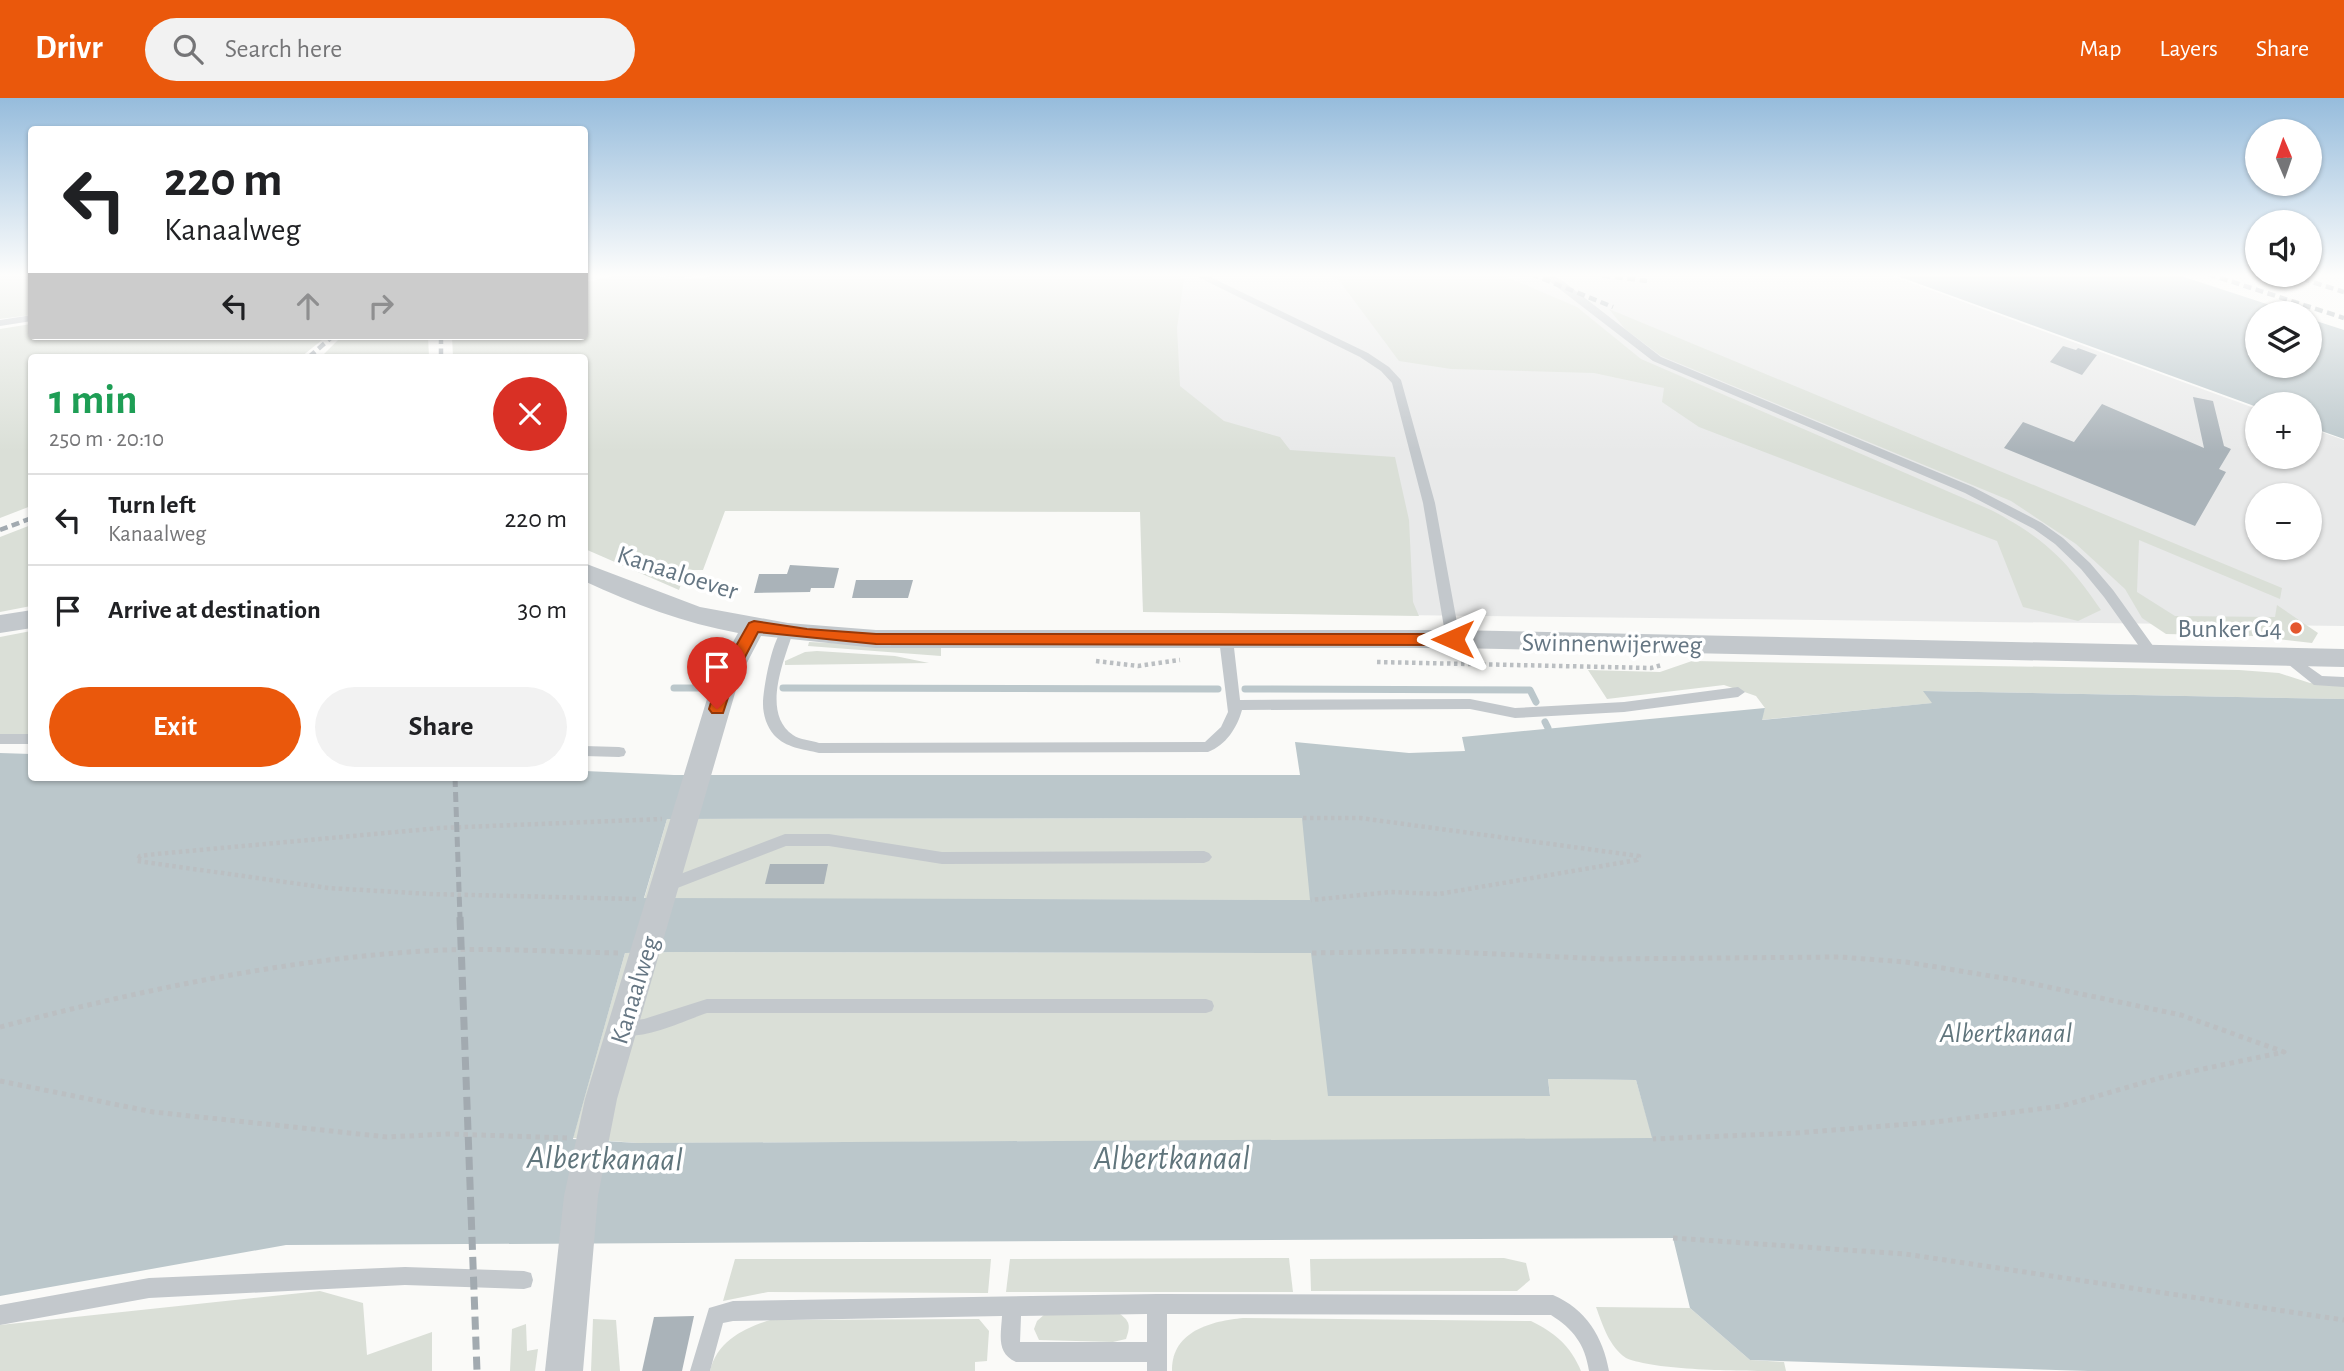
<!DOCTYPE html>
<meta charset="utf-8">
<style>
body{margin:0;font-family:"Alegreya Sans",sans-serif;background:#f2f2f2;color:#202124;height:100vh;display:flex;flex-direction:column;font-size:26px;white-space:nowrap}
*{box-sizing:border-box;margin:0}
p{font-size:23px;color:#757577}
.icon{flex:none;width:38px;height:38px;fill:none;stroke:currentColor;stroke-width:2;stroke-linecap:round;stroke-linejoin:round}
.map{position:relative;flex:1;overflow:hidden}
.panel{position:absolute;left:28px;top:256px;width:560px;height:427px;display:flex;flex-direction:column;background:#fff;border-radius:7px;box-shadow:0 2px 5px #0004}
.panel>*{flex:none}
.hud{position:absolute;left:28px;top:28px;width:560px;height:214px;border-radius:7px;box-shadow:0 2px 5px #0004;background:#fff;color:#202124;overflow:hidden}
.needle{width:46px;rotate:358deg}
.buttons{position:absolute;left:2245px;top:21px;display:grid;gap:14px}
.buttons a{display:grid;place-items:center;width:77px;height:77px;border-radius:50%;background:#fff;box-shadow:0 2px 5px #0004;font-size:35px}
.pin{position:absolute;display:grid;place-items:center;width:60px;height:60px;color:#fff;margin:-72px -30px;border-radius:50% 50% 50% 0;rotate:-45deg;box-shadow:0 0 7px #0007}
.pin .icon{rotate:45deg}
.me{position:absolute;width:77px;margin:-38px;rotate:270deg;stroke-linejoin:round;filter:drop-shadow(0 0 5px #0008)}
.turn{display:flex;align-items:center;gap:24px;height:147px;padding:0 21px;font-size:32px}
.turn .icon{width:91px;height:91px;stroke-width:2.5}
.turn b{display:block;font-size:49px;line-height:60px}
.lanes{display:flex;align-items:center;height:66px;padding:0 21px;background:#0003;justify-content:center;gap:35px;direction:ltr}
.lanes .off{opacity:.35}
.round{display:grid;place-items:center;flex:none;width:74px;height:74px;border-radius:37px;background:#f2f2f2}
.headline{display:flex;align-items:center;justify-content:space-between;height:119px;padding:0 21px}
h1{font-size:42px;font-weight:600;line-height:52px;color:#1e9e55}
.primary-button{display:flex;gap:14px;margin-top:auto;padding:14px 21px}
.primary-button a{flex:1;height:80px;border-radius:42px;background:#ea580c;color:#fff;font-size:28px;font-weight:600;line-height:80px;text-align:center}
.primary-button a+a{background:#f2f2f2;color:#202124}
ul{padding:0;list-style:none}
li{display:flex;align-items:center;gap:21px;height:91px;padding:0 21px;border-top:2px solid #e0e0e0}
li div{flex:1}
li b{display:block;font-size:26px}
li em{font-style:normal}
header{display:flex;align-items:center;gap:42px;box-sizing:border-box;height:98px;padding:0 35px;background:#ea580c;color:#fff}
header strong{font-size:33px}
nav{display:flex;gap:38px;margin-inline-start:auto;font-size:24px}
.search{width:490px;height:63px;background:#f2f2f2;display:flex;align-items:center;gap:18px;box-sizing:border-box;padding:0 24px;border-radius:38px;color:#757577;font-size:26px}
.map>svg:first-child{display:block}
.built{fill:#e8e9e9;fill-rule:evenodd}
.green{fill:#dadfd7}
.water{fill:#bbc7cb;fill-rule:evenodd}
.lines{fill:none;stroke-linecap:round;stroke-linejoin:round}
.stream{stroke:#bbc7cb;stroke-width:7}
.building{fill:#aab3b9}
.path-far1{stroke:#bbbfc2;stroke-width:4.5;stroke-dasharray:3.5 3.5;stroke-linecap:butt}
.path{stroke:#bbbfc2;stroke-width:5;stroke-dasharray:4.5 4.5;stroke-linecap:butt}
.lane{fill:#c3c8cc;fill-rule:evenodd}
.street{fill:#c3c8cc;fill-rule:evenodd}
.rail-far2{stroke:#a2aab0;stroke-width:4.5;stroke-dasharray:8 4.5;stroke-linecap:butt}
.rail-far1{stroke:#a2aab0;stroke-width:5;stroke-dasharray:10 5;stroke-linecap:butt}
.rail{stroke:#a2aab0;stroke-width:7;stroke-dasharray:13 7;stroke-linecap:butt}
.route{fill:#ea580c;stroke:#983908;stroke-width:2}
.poi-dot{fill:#e4572e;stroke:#fff;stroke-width:2.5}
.labels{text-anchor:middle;stroke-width:7;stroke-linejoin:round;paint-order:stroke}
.street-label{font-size:26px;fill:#657683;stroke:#fff}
.poi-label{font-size:26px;fill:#657683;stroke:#fff;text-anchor:end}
.water-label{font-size:28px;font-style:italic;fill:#60757c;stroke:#fff}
.near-water-label{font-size:33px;font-style:italic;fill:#60757c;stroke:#fff}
</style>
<header>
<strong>Drivr</strong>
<div class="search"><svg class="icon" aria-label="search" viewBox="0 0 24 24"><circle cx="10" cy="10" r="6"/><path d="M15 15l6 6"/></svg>Search here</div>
<nav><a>Map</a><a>Layers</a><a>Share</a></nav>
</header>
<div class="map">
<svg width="2344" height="1273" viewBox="0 0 2344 1273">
<rect width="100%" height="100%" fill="#fafaf8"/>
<path class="built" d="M1084,176H1887L2257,311L2258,359H2310V330L2344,342V528L1143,514L1141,414ZM2258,397H2310V450H2258Z"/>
<g class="green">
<path d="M0,176H31V217L0,221Z"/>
<path d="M624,176L691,181L729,176H1175L1184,181L1177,230L1180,288L1224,323L1280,339L1290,352L1395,359L1409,422L1413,504L1419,518L1143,514L1140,414L725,413L703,472H686L679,492L585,451L584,259H453L452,238H584L585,184Z"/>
<path d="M1325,176H1500L1577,209L1641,261L1991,412C2044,440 2067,462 2101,512L2078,523L2023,509L1997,443L1699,329L1662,304L1664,290L1594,275L1451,271L1399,263L1338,181Z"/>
<path d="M1609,211L2282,490L2280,501L2139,442L2137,494L2175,518L2275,519L2277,507L2318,535L2312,545L2253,538L2166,536L2142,520L2125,491L2076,446L2011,403L1661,258L1625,231Z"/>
<path d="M31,226L32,238H327L301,259H32L31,408L0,420V231Z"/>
<path d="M342,238H428L429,259H321Z"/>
<path d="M31,427V508L0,514V439Z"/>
<path d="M31,533V636H0V539Z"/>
<path d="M809,544L941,550V558L808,548Z"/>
<path d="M817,553L895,558L929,565L785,567V563L805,554Z"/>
<path d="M1692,563L2239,572L2279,575L2310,585L2344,587V601L1924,593L1933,605L1761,622L1765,610L1756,598L1724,587L1607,601L1588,572L1660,574Z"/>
<path d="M1303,720L1311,802L644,801L667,721Z"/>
<path d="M675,854L1312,855L1550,997L1548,981L1636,982L1653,1041L637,1045L573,1040L625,855Z"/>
<path d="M1289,1160L1293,1194H1006L1010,1161Z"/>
<path d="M1504,1160L1526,1165L1530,1182L1517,1193H1311L1310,1161Z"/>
<path d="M735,1161H991L988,1195L768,1194L723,1203Z"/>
<path d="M320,1193L363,1205L367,1257L432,1234V1273H0V1227Z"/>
<path d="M1596,1209L1690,1210L1750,1262L1784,1264L1786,1273C1746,1273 1656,1273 1626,1260C1609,1248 1603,1228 1596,1209Z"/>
<path d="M1045,1216H1120C1131,1224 1130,1229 1126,1241L1113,1244L1039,1242L1034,1231L1037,1223Z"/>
<path d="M1243,1220L1531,1223C1555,1235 1570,1247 1581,1273H1172C1171,1233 1212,1223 1243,1220Z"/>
<path d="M593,1221L616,1222L620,1273H591Z"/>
<path d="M979,1221L989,1233L987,1263L975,1264V1273H710C717,1243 744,1230 770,1222Z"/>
<path d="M526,1226L527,1253L538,1251L535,1273H510L512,1231Z"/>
</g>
<g class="water">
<path d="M1892,176H2175L2294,215H2258V268H2310V221L2344,232V341L2310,329V306H2258L2257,309Z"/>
<path d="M1923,593L2344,601V1273H2088L1750,1262L1690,1210L1673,1140L286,1147L0,1198V655L31,656L32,679H584L585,673L674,677H1300L1295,644L1409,655L1465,653L1462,639L1765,610L1762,622L1932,605ZM1302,720L1310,802L644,800L667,721ZM675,854L1311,855L1328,998H1550L1548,981L1636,982L1652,1040L637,1045L573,1041L625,855Z"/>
</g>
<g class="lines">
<g class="stream">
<path d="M674,590H699"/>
<path d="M783,590L1218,591"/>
<path d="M1245,591L1530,592L1536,604"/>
<path d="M1545,624L1548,630"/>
</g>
</g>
<g class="building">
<path d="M2063,248L2076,252L2078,250L2097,257L2082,277L2050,264Z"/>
<path d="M2193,299L2213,303L2224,348L2231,351L2219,371L2226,374L2195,428L2004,350L2023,324L2074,344L2102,306L2204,350Z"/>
<path d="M790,467L839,470L834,490H811L810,494L754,495L759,476H787Z"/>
<path d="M856,482H913L908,500H852Z"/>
<path d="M770,766H828L824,786H765Z"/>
<path d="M694,1218L682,1273H642L654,1219Z"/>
</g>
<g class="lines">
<g class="path-far1">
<path d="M1096,563L1138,568L1180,562"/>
<path d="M1377,564L1651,570L1662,567"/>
<path d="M1303,720H1360L1639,758L1637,762L1439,796L1391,794L1311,802"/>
<path d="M636,801L430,796L328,790L137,763L140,758L156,756L440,730L662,721"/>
</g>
<g class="path">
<path d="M1312,855L1431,853L1605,861L1839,859L1906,864L2015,882L2181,917L2284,954L2160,980L2062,1008L1935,1024L1796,1035L1653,1041"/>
<path d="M0,929C139,893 280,862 424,853C490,849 555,854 621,855"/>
<path d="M0,983L153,1014L387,1039L448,1036L568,1040"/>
<path d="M1673,1140L1905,1156L2344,1222"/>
</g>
<g class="lane">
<path d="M660,176H699C690,181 669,181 660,176Z"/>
<path d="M1192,176H1204L1368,255L1389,269L1401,282L1435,405L1460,541L1458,544L1453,546L1446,541L1423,405L1392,285L1381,273L1360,259Z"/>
<path d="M1540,176H1551L1563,183L1661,259L1973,389L2042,425L2063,440L2090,465L2113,492L2156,552L2158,555L2156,558H2146L2104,499L2081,471L2055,446L2034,431L1965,395L1653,263Z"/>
<path d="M32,217V223L0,228V222Z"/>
<path d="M786,529L793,534C784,563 761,615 793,637C800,642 811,642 819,645L1205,644L1221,629L1228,614L1219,541L1226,536L1233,541L1240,602L1470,601L1515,610L1624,604L1738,589L1745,594L1738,599L1624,614L1515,620L1470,611L1242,612C1237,630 1226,647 1208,654L819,655C803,651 786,650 774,637C767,629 763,617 763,606C763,591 773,534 786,529Z"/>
<path d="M2288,554L2322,578L2344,579V589L2314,587L2283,562L2281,559Z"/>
<rect x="0" y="636" width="32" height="10"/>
<path d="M584,648L619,649L624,650L626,654L624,658L619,659L584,658Z"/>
<path d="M785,736H829L942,754L1204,753L1209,755L1212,759L1209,763L1204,765L942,766L829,748H786L667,794L662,793L659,788L662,783Z"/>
<path d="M707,901H1206L1212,903L1214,908L1212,913L1206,915H707C683,923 640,945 616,935L614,930L616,925L644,921Z"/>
<path d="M405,1169L524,1173L531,1175L533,1182L531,1189L524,1191L405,1187L149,1200L0,1227V1207L149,1180Z"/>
<path d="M1157,1196L1553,1197C1586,1211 1603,1239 1609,1273H1589C1585,1246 1573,1231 1551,1217L1167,1216V1273H1147V1264H1016C996,1255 1001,1237 1002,1218L733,1223L723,1225L710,1273H690L709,1210L733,1203ZM1147,1216V1244H1020L1021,1218Z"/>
</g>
<g class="street">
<path d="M584,465L700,509L788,525L876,532H1453L2344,551V569L1453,550H876L761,538L740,578L617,1001L598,1098L583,1273H545L564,1098L585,1001L714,578L738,535C684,525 634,506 584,483Z"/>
<path d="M32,512V530L0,535V517Z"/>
</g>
<g class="rail-far2">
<path d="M1531,176L1613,209"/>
<path d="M1590,176L1647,183"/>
<path d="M2208,176L2344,220"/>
<path d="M2290,177L2344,194"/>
<path d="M441,238V259"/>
<path d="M309,259L333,238"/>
<path d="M0,432L32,420"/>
</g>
<path class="rail-far1" d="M455,679L460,820"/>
<path class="rail" d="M460,819L477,1273"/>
</g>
<linearGradient id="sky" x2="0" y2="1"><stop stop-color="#96bcdc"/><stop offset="0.5" stop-color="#fdfdfc"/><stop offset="1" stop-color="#fdfdfc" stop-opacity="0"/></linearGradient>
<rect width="2344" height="354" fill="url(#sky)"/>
<path class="route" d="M754,523L807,531L876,536H1453L1460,541L1453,547L876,546L758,534L735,578L723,615H712L709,611L719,578L749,525Z"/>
<circle class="poi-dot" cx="2296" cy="530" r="7"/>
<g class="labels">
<g class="street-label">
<text transform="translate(678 474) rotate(18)" y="9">Kanaaloever</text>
<text transform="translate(1612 545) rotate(1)" y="9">Swinnenwijerweg</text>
<text transform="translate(634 892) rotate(-73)" y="9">Kanaalweg</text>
</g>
<g class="poi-label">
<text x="2282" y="539">Bunker G4</text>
</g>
<g class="water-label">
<text x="2006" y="944">Albertkanaal</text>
</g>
<g class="near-water-label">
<text transform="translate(605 1059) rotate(1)" y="12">Albertkanaal</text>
<text x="1172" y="1071">Albertkanaal</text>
</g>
</g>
</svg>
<div class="buttons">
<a><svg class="needle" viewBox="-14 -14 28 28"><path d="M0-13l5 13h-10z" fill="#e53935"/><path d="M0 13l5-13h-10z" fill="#757577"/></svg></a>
<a><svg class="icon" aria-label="sound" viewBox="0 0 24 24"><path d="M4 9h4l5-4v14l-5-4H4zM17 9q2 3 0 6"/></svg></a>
<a><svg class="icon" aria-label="layers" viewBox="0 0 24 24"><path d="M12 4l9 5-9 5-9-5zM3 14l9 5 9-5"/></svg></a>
<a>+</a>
<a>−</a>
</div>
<div class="pin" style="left:717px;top:611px;background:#d93025"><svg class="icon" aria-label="arrive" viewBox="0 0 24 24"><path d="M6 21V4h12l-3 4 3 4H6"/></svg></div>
<svg class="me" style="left:1453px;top:541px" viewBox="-20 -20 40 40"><path d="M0-17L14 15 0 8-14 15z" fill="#ea580c" stroke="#fff" stroke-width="4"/></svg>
<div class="hud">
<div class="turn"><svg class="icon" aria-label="left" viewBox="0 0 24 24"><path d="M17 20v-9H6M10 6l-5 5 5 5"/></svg><div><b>220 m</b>Kanaalweg</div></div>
<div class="lanes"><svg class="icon" aria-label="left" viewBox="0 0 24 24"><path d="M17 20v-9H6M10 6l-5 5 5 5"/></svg><svg class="icon off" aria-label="ahead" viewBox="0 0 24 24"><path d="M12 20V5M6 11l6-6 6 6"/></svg><svg class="icon off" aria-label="right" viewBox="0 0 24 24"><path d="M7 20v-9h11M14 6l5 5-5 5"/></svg></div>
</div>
<section class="panel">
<div class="headline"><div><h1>1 min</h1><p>250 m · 20:10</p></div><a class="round" style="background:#d93025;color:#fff"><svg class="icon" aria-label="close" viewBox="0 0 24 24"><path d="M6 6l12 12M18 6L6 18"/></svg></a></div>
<ul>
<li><svg class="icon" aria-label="left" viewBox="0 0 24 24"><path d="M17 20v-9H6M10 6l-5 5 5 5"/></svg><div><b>Turn left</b><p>Kanaalweg</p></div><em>220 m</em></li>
<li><svg class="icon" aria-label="arrive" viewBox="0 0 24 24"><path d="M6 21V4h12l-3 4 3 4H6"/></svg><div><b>Arrive at destination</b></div><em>30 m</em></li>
</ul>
<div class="primary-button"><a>Exit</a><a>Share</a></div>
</section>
</div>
